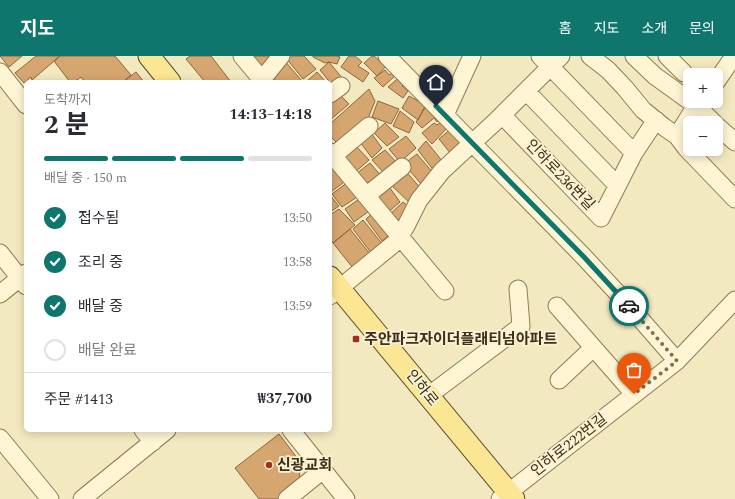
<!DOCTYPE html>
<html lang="ko">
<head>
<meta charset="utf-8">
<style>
  :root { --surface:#fff; --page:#f2f2f3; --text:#2b2b33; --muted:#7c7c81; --line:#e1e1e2; --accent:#0f766e }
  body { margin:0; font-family:Spectral,"Noto Sans KR",serif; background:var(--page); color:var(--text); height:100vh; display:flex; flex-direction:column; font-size:15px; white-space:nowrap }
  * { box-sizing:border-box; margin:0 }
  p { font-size:13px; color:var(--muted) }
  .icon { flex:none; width:22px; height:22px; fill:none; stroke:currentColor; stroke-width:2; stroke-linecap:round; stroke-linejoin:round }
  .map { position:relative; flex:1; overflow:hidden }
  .side { position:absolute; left:24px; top:24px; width:308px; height:352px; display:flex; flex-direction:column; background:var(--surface); border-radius:6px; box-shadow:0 2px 10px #0003 }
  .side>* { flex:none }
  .controls { position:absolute; left:683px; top:12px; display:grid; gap:8px }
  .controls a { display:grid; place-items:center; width:40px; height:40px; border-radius:6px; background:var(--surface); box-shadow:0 2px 10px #0003; font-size:20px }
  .pin { position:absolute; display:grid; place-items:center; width:34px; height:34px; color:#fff; margin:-41px -17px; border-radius:50% 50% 50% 0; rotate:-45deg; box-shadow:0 0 4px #0007 }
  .pin .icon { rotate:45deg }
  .courier { position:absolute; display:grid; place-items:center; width:40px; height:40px; margin:-20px; border:3px solid #0f766e; border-radius:50%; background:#fff; color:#222; box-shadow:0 1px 5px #0007 }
  .head em { font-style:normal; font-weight:700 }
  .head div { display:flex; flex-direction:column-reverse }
  .head { display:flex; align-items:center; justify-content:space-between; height:68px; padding:0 20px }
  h1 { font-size:26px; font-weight:700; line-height:30px }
  .bar { display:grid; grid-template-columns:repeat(4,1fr); gap:6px 4px; align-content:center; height:48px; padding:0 20px }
  .bar i { height:5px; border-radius:3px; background:var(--line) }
  .bar .selected { background:var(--accent) }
  .bar p { grid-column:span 4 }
  .line { display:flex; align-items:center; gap:10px; padding:0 20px; border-top:1px solid var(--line) }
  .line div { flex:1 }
  ol { padding:0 20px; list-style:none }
  li { display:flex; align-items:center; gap:12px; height:44px }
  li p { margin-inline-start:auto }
  li .icon { padding:4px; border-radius:50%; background:var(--accent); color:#fff; stroke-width:4 }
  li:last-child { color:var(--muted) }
  li i { width:22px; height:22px; border:2px solid var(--line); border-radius:50% }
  header { display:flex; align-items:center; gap:24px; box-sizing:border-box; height:56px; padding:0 20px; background:var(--accent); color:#fff }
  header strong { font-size:19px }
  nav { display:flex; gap:22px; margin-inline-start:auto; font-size:14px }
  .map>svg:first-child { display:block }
</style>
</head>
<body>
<header>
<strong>지도</strong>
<nav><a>홈</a><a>지도</a><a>소개</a><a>문의</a></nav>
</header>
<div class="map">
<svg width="735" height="443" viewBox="0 0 735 443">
  <rect width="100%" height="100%" fill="#f3e9c0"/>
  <path fill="#d6a671" stroke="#916538" d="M0 0H22L9 11Z
    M36 0H60L32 24 31 21 24 27 15 17Z
    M60 0H115L131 19 123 26H85L81 21 74 26H70L54 5Z
    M190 0H211L231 26H205L186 3Z
    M248 0H273L260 12Z
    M288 0H304L316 13 303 23 286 2Z
    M313 0H337L340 1 337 8 329 6 325 7 313 1Z
    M349 0H355L362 6 358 10 369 17 363 26 341 11Z
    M372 0H374L380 5 384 3 388 8 377 20 364 7Z
    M284 4 302 25 277 26 270 17Z
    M329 6 343 23 333 30 320 14Z
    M385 14 389 19 396 15 398 17 383 31 374 22Z
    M136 16 144 26H123Z
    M317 16 326 26H306Z
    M402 19 407 26 402 30 408 35 403 42 388 31Z
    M369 33 375 45 367 65 338 88 330 80V68Z
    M337 36 349 48 330 64V41Z
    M409 40 418 45 419 42 427 46 418 64 402 52Z
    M378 45 399 53 391 68 372 61Z
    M428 47 440 62 437 66 434 62 422 72 416 66Z
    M400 55 414 66 409 77 393 70Z
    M443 64 449 70 432 88 422 77 434 67 437 69Z
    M385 67 399 81 387 90 374 77Z
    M452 72 464 86 451 98 439 83Z
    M371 77 382 92 372 102 360 86Z
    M406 80 416 92 400 106 389 93Z
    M426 85 443 106 434 115 418 94Z
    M356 90 369 104 354 117 340 103Z
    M385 94 398 108 386 119 372 104Z
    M417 98 433 117 422 129 404 108Z
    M335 107 348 123 331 136 330 134V111Z
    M370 107 382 121 368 134 356 118Z
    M404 113 422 134 412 149 388 126Z
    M348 126 360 139 342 151 332 138Z
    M387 128 400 146 386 158 372 138Z
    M330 139 339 150 330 156Z
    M362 141 372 153 354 166 345 153Z
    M403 146 409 151 396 171 388 160Z
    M339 153 355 169 333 187 330 182V159Z
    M375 155 393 176 382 185 366 163Z
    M363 164 383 189 372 198 353 173Z
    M350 173 370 198 353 212 333 187Z
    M279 378 301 407 299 424 277 443H259L235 412Z"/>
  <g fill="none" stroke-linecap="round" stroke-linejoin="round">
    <defs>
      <path id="minor" d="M242 0 262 24
        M387 0 584 201 623 243 677 305
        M540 0 634 97
        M590 0 608 14 625 32 643 54 664 71 677 80 686 92 735 143
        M634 0 655 20 698 51 714 67
        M667 0 684 17
        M0 16 26 49
        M260 26 281 0
        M716 26 734 0
        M526 35 617 129
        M330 38 341 30
        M445 59 472 0
        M502 59 601 162 634 97 656 64
        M716 69 735 86
        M677 80 692 56 702 45
        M330 96 445 235
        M333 100 369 70
        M366 140 402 111
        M0 197 26 230
        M0 238 26 217
        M330 240 396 186 406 170 419 144 442 115 496 65 561 0
        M557 250 634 338
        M559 324 593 292
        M428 340 521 270 518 233
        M143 374 153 386
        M291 374 346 443
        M0 382 50 443
        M82 443 167 374
        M287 443 323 414
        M500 443 677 305 735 244"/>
      <path id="major" d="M149 0 170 26
        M330 221 514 443"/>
    </defs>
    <use href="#minor" stroke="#8f7a55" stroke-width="19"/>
    <use href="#major" stroke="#5c472a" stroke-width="23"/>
    <use href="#minor" stroke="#fdf5d4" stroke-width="17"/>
    <use href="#major" stroke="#fbe693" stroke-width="21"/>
  </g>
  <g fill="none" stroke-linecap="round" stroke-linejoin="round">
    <path stroke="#7c7055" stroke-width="4" stroke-dasharray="0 7.2" d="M629 250 677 305 634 338"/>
    <path stroke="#0f766e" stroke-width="5" d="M436 50 584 201 629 250"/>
  </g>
  <g fill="#a52c1e" stroke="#faf2d1" stroke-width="1.5">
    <rect x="352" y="279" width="8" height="8" rx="2"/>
    <circle cx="269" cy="409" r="4"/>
  </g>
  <g text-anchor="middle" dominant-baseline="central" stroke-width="3.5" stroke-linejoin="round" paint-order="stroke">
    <g font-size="15" fill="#3c2f1c" stroke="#faf2d1">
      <text transform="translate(560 119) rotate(46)">인하로236번길</text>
      <text transform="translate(422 332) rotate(51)">인하로</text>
      <text transform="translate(569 389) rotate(-38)">인하로222번길</text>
    </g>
    <g font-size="15" font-weight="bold" fill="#3c2f1c" stroke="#faf2d1" text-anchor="start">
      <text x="364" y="283">주안파크자이더플래티넘아파트</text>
      <text x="277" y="409">신광교회</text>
    </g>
  </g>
</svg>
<div class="controls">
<a>+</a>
<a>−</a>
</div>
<div class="pin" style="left:634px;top:338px;background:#ea580c"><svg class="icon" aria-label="bag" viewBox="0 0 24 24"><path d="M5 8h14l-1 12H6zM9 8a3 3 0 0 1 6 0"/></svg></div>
<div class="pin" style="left:436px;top:50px;background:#1f2937"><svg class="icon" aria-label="home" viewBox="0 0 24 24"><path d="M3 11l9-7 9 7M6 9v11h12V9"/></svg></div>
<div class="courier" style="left:629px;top:250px"><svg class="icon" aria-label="car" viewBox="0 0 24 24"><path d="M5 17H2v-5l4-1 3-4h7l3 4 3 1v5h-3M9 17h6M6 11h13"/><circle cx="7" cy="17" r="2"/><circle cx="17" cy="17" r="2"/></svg></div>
<section class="side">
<div class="head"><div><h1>2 분</h1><p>도착까지</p></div><em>14:13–14:18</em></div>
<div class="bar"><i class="selected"></i><i class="selected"></i><i class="selected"></i><i></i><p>배달 중 · 150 m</p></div>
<ol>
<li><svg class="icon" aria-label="check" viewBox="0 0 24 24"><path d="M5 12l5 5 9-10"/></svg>접수됨<p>13:50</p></li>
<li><svg class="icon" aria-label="check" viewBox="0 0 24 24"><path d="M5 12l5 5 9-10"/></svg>조리 중<p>13:58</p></li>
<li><svg class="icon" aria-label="check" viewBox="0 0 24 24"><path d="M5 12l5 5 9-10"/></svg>배달 중<p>13:59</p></li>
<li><i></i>배달 완료</li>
</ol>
<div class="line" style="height:52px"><div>주문 #1413</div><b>₩37,700</b></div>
</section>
</div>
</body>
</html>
